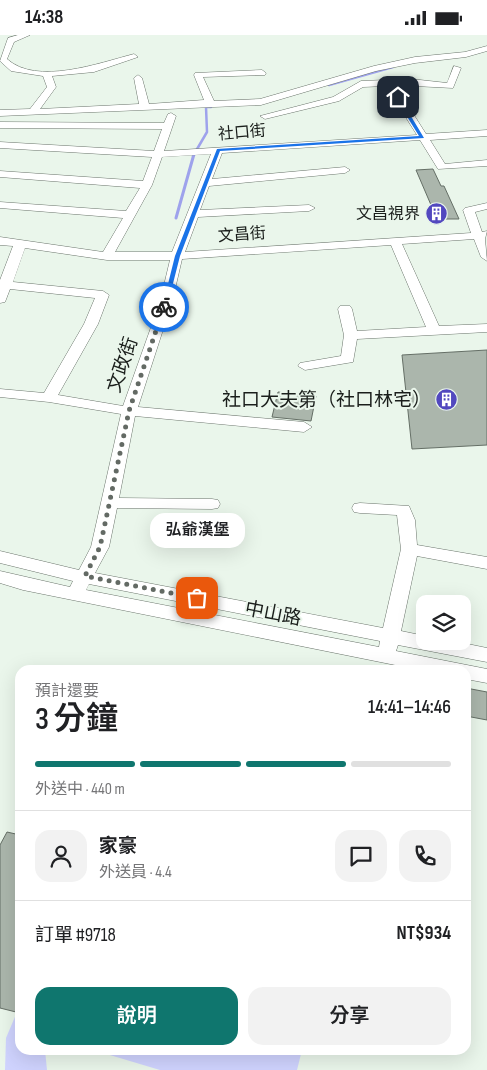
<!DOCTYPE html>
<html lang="zh-TW">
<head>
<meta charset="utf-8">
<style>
  :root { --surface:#fff; --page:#f2f2f2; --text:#202124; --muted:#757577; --line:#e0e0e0; --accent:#0f766e }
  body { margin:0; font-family:"Sofia Sans Condensed","Noto Sans TC",sans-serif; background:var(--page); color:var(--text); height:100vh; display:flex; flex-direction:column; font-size:19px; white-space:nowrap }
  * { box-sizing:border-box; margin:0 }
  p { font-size:16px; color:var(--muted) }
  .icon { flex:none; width:28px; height:28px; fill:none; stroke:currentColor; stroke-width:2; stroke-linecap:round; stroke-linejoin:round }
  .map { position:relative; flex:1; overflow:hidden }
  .details { position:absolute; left:15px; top:630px; width:456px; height:390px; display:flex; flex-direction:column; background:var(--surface); border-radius:15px; box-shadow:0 5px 20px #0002 }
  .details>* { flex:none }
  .fabs { position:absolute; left:416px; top:560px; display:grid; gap:10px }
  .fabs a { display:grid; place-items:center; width:55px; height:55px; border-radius:10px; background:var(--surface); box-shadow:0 5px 20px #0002; font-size:25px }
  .pin { position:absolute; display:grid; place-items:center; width:42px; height:42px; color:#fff; margin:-21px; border-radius:10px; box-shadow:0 2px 8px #0006 }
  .courier { position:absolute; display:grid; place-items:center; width:50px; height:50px; margin:-25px; border:4px solid #1a73e8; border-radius:50%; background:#fff; color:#222; box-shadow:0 1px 6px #0007 }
  .bubble { position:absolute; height:35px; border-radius:15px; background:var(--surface); box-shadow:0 5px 20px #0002; font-size:16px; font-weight:600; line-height:35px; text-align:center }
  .summary em { font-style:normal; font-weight:600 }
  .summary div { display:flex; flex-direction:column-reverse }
  .summary { display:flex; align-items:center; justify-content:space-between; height:85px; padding:0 20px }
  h1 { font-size:32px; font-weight:600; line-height:38px }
  .bar { display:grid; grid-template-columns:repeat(4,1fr); gap:8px 5px; align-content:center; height:60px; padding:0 20px }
  .bar i { height:6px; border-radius:4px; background:var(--line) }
  .bar .active { background:var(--accent) }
  .bar p { grid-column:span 4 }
  .line { display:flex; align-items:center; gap:12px; padding:0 20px; border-top:1px solid var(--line) }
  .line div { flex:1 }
  .round { display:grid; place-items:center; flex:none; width:52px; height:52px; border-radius:15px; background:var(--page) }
  .cta { display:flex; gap:10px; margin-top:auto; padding:10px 20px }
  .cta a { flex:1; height:58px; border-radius:15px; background:var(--accent); color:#fff; font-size:20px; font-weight:600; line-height:58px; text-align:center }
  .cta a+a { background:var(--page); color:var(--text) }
  .status { display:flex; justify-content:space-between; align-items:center; height:35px; padding:0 25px; background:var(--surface); direction:ltr }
  .status svg { height:14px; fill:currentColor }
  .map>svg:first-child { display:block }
</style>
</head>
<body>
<div class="status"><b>14:38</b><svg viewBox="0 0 49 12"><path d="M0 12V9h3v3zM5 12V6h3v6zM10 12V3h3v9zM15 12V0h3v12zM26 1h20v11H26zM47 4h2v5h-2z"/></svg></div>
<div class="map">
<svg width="487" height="1035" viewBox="0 0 487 1035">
  <rect width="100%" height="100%" fill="#eaf6eb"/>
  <path fill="#cfd3fe" d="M20 970V1015H45L47 1035H5L6 1003Z
    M93 1015H302L297 1035H160Z"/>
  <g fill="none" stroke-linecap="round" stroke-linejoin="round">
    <path stroke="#9ea2ec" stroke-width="2.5" d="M329 50 393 32
      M193 121 207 97 206 72H211"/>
    <path stroke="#9ea2ec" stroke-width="3" d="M176 183 194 119"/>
  </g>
  <path fill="#abb6ac" stroke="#656f66" d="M433 134 441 151H444L459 184H437L416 135Z
    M487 315V410L412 414 402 320Z
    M278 357 316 361 311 386 272 382Z
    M466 653 487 657V685L466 681Z
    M7 797 20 800V978L0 973V810Z"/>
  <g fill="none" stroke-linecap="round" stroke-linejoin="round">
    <defs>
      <path id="minor" d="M18 0H30L14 7 7 24C37 51 99 28 134 19L138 22 94 37 52 41 56 52 40 74 139 69 134 43 138 40 142 43 149 69 204 65 194 40 195 38 262 35 266 38 265 40 203 42 214 66 260 64 374 31 415 22 465 17 487 11V16L466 22 415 28 376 36 261 70 0 81V75L30 74 47 52 43 41 11 36 0 26 8 3Z
        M454 31 461 33 453 53 395 50 426 99 487 95V101L430 105 445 129 487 125V131L438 134 420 105 222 118 212 144 345 132 350 135 345 138 209 151 200 175 309 170 315 173 309 176 198 182 185 217 471 198 463 175 465 173 487 168V174L475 177 482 197 487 196 485 204 487 226 481 222 474 204 402 209 439 291 487 289V297L357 304 353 327 305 335 298 331 300 328 341 321 344 300 338 274 340 271H350L352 274 357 296 426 292 391 210 182 224 172 267 138 372 304 387 312 392 304 397 135 381 119 463 212 464 218 465 220 469 218 473 212 474 117 473 109 512 95 538 383 593 401 514 397 480 360 478 354 477 352 473 354 469 360 468 409 471 415 485 417 510 487 522V534L417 521 401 596 425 601V606H453L487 613V627L398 610 396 616 487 634V648L466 644V635H420L23 555 0 548V536L70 552 73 546 0 528V516L79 535 91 512 121 379 49 367 0 362V354L44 358 84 289 95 263 10 254 5 267 0 268V245L13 211 0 210V202L103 217 123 183 0 173V167L126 176 140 153 0 142V136L143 146 152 122 0 113V107L154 116 162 94 0 93V87L164 88 168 79 171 78 176 81 164 116 417 100 386 51 363 52 339 66 265 84 260 81 333 62 361 46 411 44 447 48ZM211 119 172 217H115L152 150 162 122ZM25 213 107 225H170L160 267 123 371 58 360 98 289 109 260 103 256 13 247ZM89 549 380 606 379 612 86 555Z"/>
    </defs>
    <use href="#minor" stroke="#6b756c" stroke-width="1"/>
    <use href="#minor" fill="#fff" fill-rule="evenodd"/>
  </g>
  <path fill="#1a73e8" d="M399 61 424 103 220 116 180 221 167 272 162 273 175 221 217 114 419 101 395 62Z"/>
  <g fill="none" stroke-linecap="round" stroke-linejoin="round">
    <path stroke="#636a64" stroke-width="5" stroke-dasharray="0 9" d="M164 272 129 376 100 512 85 541 197 563"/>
  </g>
  <defs>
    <symbol id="building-disc" viewBox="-11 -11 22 22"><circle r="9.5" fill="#5248bf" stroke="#eaf6eb"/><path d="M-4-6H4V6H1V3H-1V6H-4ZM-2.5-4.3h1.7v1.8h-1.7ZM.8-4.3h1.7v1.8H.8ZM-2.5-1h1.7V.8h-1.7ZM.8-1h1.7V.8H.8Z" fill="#fff"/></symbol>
  </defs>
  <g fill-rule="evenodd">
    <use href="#building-disc" x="424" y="166" width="25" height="25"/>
    <use href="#building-disc" x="434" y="352" width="25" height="25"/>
  </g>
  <g text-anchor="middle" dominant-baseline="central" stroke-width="4" stroke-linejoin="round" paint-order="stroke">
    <g font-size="16" fill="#1a1e1b" stroke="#eaf6eb">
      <text transform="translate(242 98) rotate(-5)">社口街</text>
      <text transform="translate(242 200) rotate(-4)">文昌街</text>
    </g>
    <g font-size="16" fill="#1a1e1b" stroke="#eaf6eb" text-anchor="end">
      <text x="420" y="179">文昌視界</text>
    </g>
    <g font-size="19" fill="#1a1e1b" stroke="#eaf6eb">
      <text transform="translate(123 330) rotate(-71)">文政街</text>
      <text transform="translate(273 579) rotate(11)">中山路</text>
    </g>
    <g font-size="19" fill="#1a1e1b" stroke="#eaf6eb" text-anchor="end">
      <text x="431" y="365">社口大夫第（社口林宅）</text>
    </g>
  </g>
</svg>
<div class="fabs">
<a><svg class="icon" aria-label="layers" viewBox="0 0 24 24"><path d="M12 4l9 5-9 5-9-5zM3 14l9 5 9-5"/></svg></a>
</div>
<div class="pin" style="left:197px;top:563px;background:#ea580c"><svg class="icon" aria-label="bag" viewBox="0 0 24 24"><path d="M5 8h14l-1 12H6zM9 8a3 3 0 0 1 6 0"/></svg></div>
<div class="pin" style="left:398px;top:62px;background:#1f2937"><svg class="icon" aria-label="home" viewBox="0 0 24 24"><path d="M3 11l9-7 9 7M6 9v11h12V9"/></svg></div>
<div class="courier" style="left:164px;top:272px"><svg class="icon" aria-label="bike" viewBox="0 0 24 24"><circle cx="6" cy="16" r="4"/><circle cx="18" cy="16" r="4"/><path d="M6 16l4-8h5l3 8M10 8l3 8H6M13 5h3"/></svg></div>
<div class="bubble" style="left:150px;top:478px;width:95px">弘爺漢堡</div>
<section class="details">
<div class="summary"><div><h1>3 分鐘</h1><p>預計還要</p></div><em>14:41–14:46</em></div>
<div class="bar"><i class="active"></i><i class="active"></i><i class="active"></i><i></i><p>外送中 · 440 m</p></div>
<div class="line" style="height:90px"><a class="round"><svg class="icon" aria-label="person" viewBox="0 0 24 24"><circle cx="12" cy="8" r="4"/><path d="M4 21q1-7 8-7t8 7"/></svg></a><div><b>家豪</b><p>外送員 · 4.4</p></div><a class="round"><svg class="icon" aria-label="chat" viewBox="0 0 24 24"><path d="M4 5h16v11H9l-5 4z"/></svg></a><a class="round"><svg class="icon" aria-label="phone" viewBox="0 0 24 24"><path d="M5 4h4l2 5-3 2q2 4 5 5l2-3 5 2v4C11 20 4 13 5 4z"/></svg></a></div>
<div class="line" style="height:65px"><div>訂單 #9718</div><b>NT$934</b></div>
<div class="cta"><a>說明</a><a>分享</a></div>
</section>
</div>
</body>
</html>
